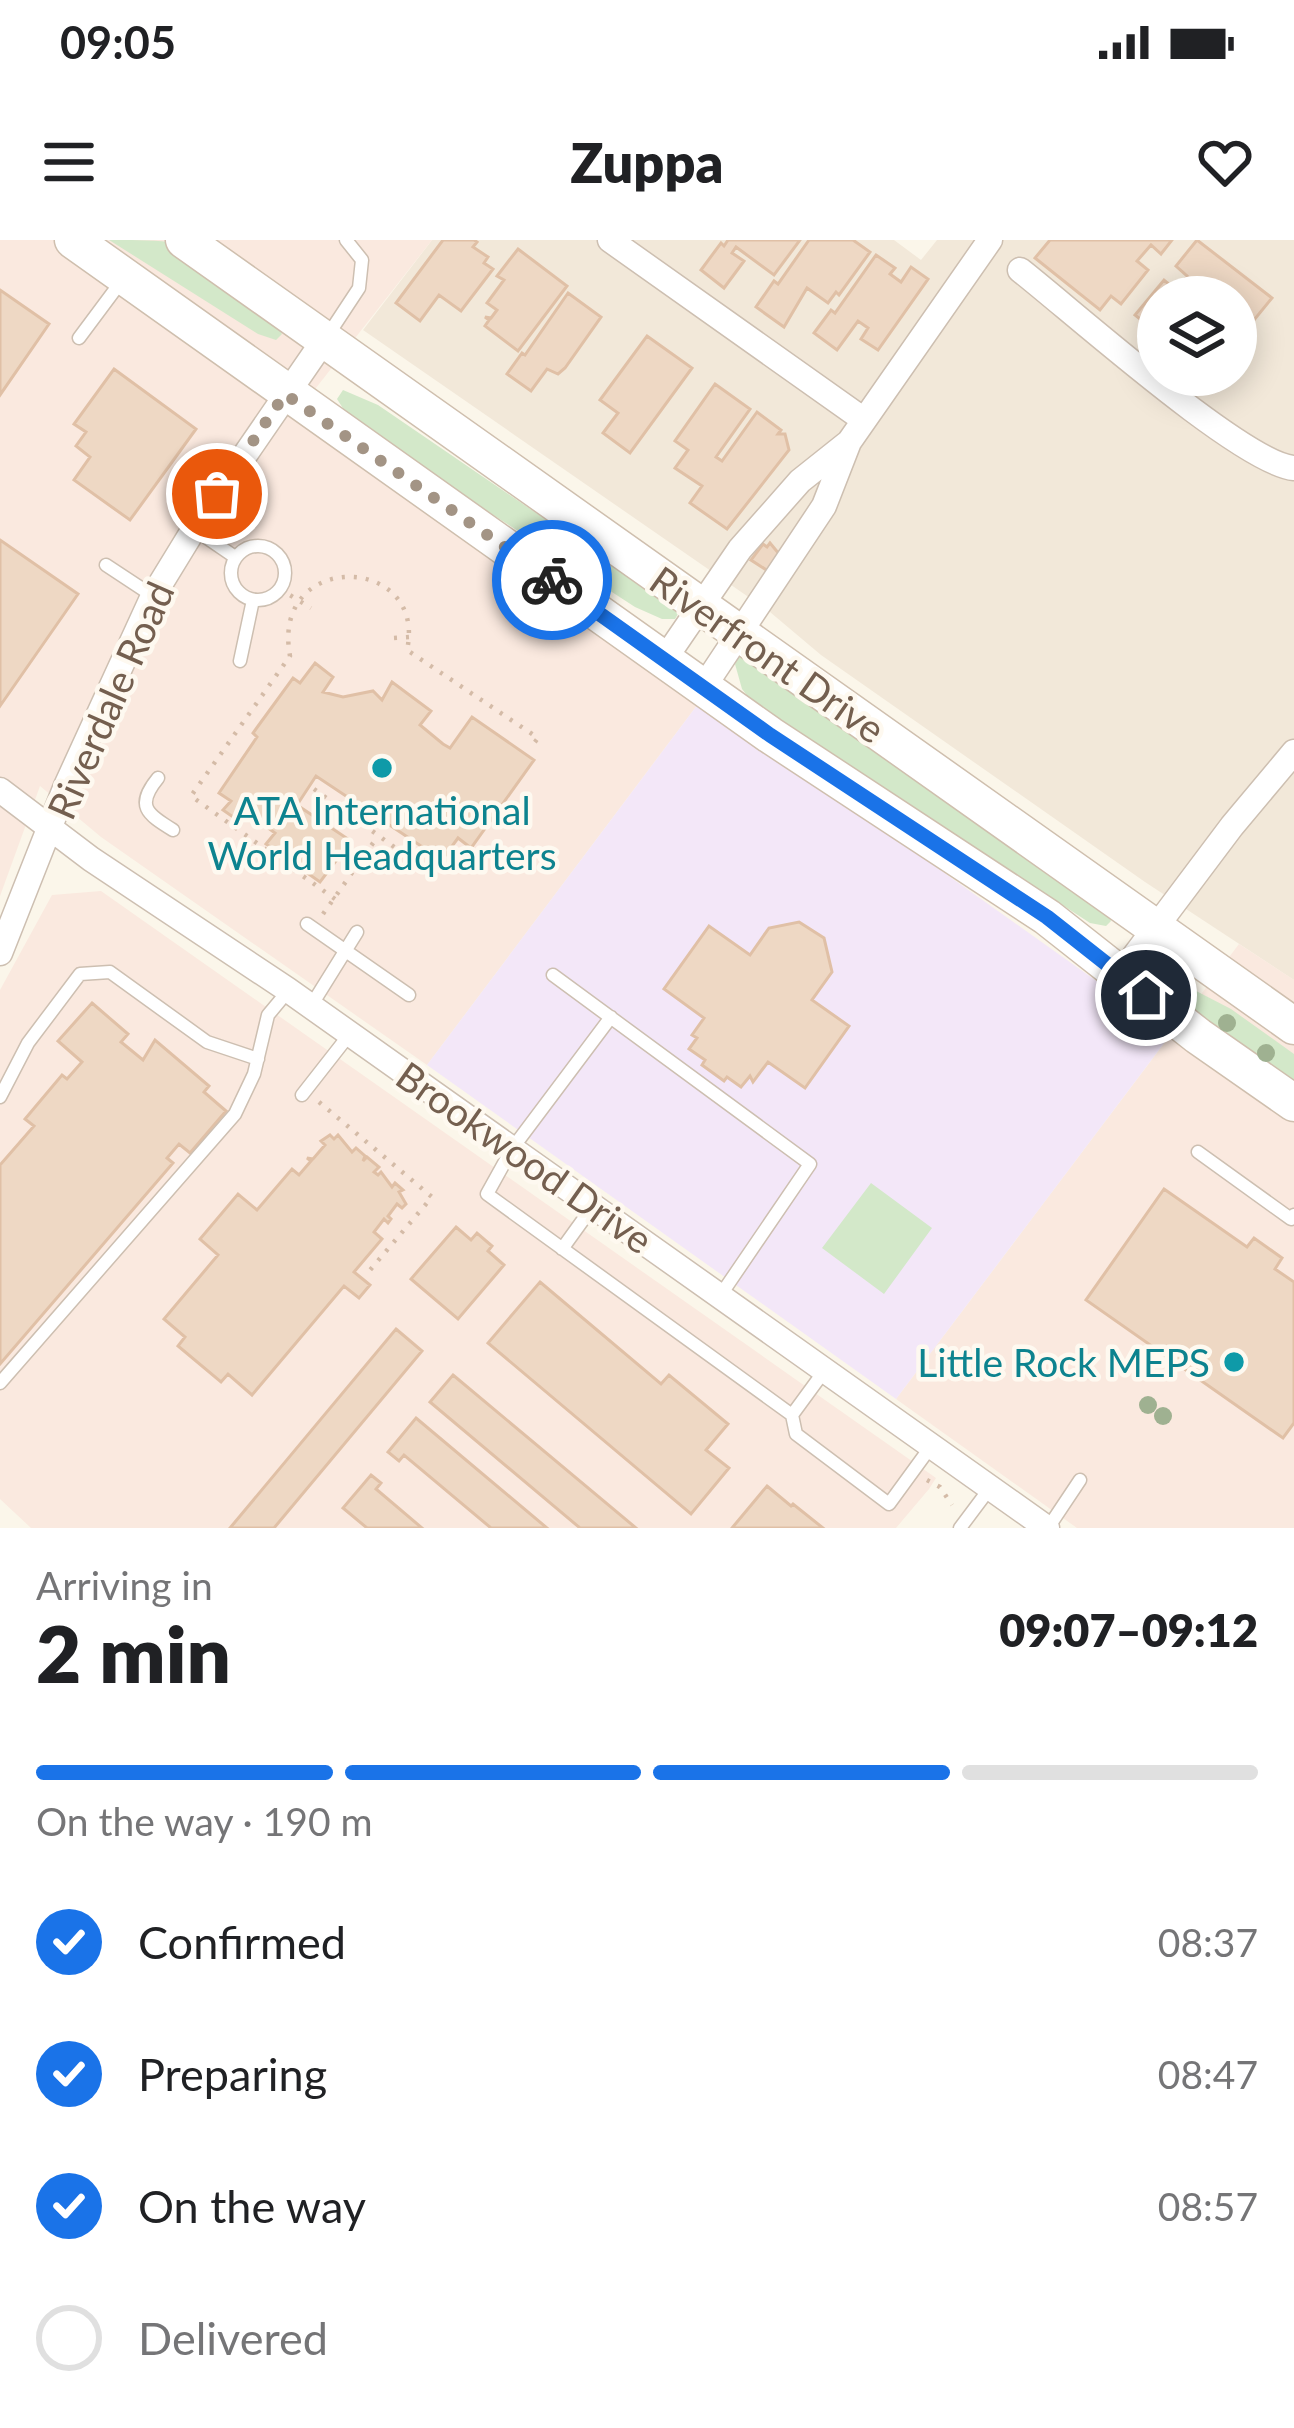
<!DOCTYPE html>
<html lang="en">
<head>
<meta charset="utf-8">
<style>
  :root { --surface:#fff; --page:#f2f2f2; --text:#202124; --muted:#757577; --line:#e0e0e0; --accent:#1a73e8 }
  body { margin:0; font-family:Lato,sans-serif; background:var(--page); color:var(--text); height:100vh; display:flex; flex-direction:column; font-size:45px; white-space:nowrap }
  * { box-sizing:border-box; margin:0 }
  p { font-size:39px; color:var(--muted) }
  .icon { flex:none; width:66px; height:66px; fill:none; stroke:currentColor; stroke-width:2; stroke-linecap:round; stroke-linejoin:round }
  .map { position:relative; height:1288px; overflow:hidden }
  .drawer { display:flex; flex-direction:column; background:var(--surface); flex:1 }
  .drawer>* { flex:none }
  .controls { position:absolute; left:1137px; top:36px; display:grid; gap:24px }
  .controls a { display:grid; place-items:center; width:120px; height:120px; border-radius:50%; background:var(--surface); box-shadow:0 6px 30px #0003; font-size:60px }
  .pin { position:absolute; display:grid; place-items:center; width:102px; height:102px; color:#fff; margin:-51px; border:6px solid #fff; border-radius:50%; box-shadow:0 3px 12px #0007 }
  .courier { position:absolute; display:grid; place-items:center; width:120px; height:120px; margin:-60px; border:9px solid #1a73e8; border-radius:50%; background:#fff; color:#222; box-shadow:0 3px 15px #0007 }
  .head em { font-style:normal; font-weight:800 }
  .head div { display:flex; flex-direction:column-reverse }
  .head { display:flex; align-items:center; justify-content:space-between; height:204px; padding:0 36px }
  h1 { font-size:78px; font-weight:800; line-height:90px }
  .bar { display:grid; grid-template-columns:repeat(4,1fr); gap:18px 12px; align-content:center; height:144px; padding:0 36px }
  .bar i { height:15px; border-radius:9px; background:var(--line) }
  .bar .on { background:var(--accent) }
  .bar p { grid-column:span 4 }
  ol { padding:0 36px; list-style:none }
  li { display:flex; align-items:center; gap:36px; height:132px }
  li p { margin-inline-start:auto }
  li .icon { padding:12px; border-radius:50%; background:var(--accent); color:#fff; stroke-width:4 }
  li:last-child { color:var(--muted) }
  li i { width:66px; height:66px; border:6px solid var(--line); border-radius:50% }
  .status { display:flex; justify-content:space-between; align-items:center; height:84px; padding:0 60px; background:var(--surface); direction:ltr }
  .status svg { height:33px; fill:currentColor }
  header { display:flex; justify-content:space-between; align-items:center; height:156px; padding:0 36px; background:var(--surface); font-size:54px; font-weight:800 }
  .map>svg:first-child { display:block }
</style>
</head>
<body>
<div class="status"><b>09:05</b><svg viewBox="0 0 49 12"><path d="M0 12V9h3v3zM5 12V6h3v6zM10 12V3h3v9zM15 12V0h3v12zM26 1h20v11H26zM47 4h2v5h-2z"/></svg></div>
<header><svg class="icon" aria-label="menu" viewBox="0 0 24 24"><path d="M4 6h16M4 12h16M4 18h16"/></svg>Zuppa<svg class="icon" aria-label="heart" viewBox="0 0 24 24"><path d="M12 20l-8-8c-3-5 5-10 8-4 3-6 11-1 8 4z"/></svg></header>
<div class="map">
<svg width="1294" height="1288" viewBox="0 0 1294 1288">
  <rect width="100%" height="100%" fill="#fbf6ea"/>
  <path fill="#f2e8d9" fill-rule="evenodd" d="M432 0H894L921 20 937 0H1294V740L1145 642 821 415 770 372 363 90ZM1158 57H1236V135H1158Z"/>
  <path fill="#fae9df" d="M0 0H432L294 176 701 460 427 825 101 597 40 546 0 656Z
    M101 651 936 1238 929 1249 896 1288H31L0 1259V750L52 655Z
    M1239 704 1294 740V1288H1077L896 1159Z"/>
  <path fill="#f3e7f8" d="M701 460 1171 794 896 1159 427 825Z"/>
  <path fill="#d3e8c9" d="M109 0C126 0 153 0 168 2 191 11 272 73 282 94L276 100 258 94Z
    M343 150 378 165 580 303 667 355 678 374 675 379H662L635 367 404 217 346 173 337 159Z
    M740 415 1105 668 1111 681 1106 686 1090 683 753 463 742 449 735 424Z
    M1173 739 1231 769 1294 814V846L1174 756 1169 744Z
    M871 943 932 988 884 1054 822 1008Z"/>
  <path fill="#eed8c4" stroke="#e0c0a6" stroke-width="3" d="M443 0H474L477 2 473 7 488 17 484 23 493 29 461 71 439 55 420 81 396 63Z
    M728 0H800L774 35 736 7 732 13 744 21 724 48 701 30 721 3 724 6Z
    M809 0H853L870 12 839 55 836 52 828 63 807 48 784 87 756 67 774 41 778 44Z
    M1050 0H1172L1161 14 1151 5 1137 21 1148 30 1121 64 1111 56 1100 70 1035 18Z
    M1197 0 1272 58 1250 85 1238 75 1236 78V57H1158V114L1139 99 1149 86 1135 75 1164 40 1176 50 1187 36 1176 26Z
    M518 9 567 46 518 111 485 86 489 80 485 77 491 78 497 70 487 63 504 40 497 36Z
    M876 15 895 28 890 34 901 42 911 27 928 39 878 110 861 99 868 88 858 81 837 110 814 93 831 70 835 73Z
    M0 50 49 84 0 155Z
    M568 53 601 77 565 128 558 134 547 129 531 151 507 134 522 113 525 115Z
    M647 96 692 128 630 213 603 193 618 173 600 160Z
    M114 129 196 189 130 280 74 240 90 217 76 206 86 192 74 184Z
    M715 144 750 169 716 217 722 221 757 172 781 190 778 194H785L789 210 727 289 690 263 702 246 675 228 688 210 675 201Z
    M0 300 78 354 0 466Z
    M770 303 780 315 768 331 751 320 763 304 767 307Z
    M315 423 333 437 323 452 343 457 373 451 382 460 392 442 431 471 420 485 443 504 450 508 472 477 534 520 471 608 458 598 442 620 316 536 297 565 351 601 320 642 266 604 275 593 240 567 233 577 223 570 231 561 219 553 257 497 253 493 293 438 300 443Z
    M799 682 824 698 832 732 812 760 849 786 805 848 768 822 753 842 750 836 741 847 727 837 724 841 702 825 705 820 689 809 697 798 692 795 704 778 664 749 709 686 750 715 769 688Z
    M92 763 128 794 121 802 143 820 155 800 209 846 204 852 226 871 190 913 179 904 167 918 173 923 0 1124V925L34 886 25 879 62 835 67 839 82 822 58 801Z
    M330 895 334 899 338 895 352 912 356 908 365 916 363 921 367 917 379 927 374 932 378 935 381 932 392 947 395 943 403 950 399 952 406 964 402 968 397 964 388 976 391 979 388 983 384 979 374 992 382 999 354 1032 370 1045 359 1058 344 1046 252 1155 228 1134 221 1142 178 1106 185 1097 164 1079 218 1015 200 999 238 954 257 970 292 929 299 935 311 921 307 918 313 919 325 905 321 901Z
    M1164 949 1247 1007 1254 998 1282 1018 1275 1029 1294 1042V1183L1283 1198 1086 1060Z
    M456 987 471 1000 477 993 492 1006 488 1011 504 1025 458 1079 411 1039Z
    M540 1042 661 1144 669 1135 728 1184 706 1210 729 1228 691 1274 488 1103Z
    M396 1089 422 1111 274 1288H230Z
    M453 1135 636 1288H580L430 1162Z
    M416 1178 547 1288H491L404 1215 399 1221 388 1212Z
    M371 1235 381 1243 376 1249 422 1288H367L343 1268Z
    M767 1246 791 1266 793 1264 823 1288H732Z"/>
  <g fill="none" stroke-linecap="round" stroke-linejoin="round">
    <defs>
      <path id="lane" d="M328 95 359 48 362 20 346 0
        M79 98 123 39
        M194 289 235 317
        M231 333a27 27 0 1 1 54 0a27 27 0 1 1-54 0Z
        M106 325 153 356
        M240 421 253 360
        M158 538C135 566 147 574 173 590
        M307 684 409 755
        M553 735 810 924 720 1056
        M311 766 357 692
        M611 777 512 909 487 954 792 1175 825 1130
        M302 855 349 795
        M0 857 28 803 80 734 110 732 207 802 258 819
        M1198 912 1291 979 1294 975
        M562 1009 593 966
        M0 1143 235 874 254 834 268 775 288 751
        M792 1175 796 1194 889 1264 932 1205
        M960 1288 990 1248
        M1048 1288 1080 1240"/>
      <path id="street" d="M610 0 864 180
        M1020 30C1070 69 1243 224 1294 228
        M664 420 740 309 800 241 849 202 990 0
        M703 448 824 266 849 202
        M0 550 91 619 288 750 1047 1288
        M0 713 66 546 153 356 194 289 324 100
        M1120 735 1232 586 1294 512"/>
      <path id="secondary" d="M73 0 770 495 1047 677 1198 796 1294 863
        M184 0 1294 786"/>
    </defs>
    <use href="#lane" stroke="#cdbfb1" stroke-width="15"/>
    <use href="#street" stroke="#cdbfb1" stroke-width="27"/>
    <use href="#secondary" stroke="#cfbfae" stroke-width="39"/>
    <path stroke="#d4bba7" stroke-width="4.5" stroke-dasharray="3 9" stroke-linecap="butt" d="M280 349 311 368
      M394 398 410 397
      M314 549 397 609
      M335 659 191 556 290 416C270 309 428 314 407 410L538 498 531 507
      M323 674 378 596
      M319 862 432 957 365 1036
      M927 1240 940 1247 952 1265"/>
    <use href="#lane" stroke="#fff" stroke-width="12"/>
    <use href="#street" stroke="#fff" stroke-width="24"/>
    <use href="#secondary" stroke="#fff" stroke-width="36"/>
  </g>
  <g fill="#9fb191">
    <circle cx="1227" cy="783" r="9"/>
    <circle cx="1266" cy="813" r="9"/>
    <circle cx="1148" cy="1165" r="9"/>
    <circle cx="1163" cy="1176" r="9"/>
  </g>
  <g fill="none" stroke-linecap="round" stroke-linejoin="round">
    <path stroke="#a39485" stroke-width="12" stroke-dasharray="0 21.6" d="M217 254 285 154 552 340"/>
    <path stroke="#1a73e8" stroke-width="15" d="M552 340 770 495 1047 677 1146 755"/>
  </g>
  <g fill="#0f9aa8" stroke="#fef9f0" stroke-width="4.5">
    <circle cx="382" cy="528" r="12"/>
    <circle cx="1234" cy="1122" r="12"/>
  </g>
  <g text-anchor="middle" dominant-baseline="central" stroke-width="9" stroke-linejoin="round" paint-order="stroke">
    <g font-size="39" fill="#745f4f" stroke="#fef9f0">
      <text transform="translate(768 414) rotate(35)">Riverfront Drive</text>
      <text transform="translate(110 460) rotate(-66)">Riverdale Road</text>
      <text transform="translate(525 917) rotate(35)">Brookwood Drive</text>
    </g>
    <g font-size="39" fill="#0d838f" stroke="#fef9f0">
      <text x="382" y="570">ATA International<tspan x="382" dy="45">World Headquarters</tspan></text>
      <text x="1210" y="1122" text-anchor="end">Little Rock MEPS</text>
    </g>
  </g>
</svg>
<div class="controls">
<a><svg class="icon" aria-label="layers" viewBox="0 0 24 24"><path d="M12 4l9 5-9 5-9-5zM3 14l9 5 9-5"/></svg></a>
</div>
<div class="pin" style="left:217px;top:254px;background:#ea580c"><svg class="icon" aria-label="bag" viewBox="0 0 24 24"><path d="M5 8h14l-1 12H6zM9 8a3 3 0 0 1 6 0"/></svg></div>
<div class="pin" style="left:1146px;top:755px;background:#1f2937"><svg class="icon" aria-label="home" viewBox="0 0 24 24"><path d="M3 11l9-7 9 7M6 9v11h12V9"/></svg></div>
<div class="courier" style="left:552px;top:340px"><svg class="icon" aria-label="bike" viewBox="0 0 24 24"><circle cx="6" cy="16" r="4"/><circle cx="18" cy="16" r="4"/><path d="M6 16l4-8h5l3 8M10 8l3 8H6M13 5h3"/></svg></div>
</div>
<section class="drawer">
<div class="head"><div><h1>2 min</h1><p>Arriving in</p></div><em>09:07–09:12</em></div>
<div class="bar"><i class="on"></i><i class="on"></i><i class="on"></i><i></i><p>On the way · 190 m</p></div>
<ol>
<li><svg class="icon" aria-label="check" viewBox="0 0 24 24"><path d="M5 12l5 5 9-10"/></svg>Confirmed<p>08:37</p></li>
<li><svg class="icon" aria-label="check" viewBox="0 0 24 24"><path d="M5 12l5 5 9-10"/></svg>Preparing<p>08:47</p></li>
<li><svg class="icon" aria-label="check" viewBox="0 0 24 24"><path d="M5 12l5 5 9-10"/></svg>On the way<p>08:57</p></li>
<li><i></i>Delivered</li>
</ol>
</section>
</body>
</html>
